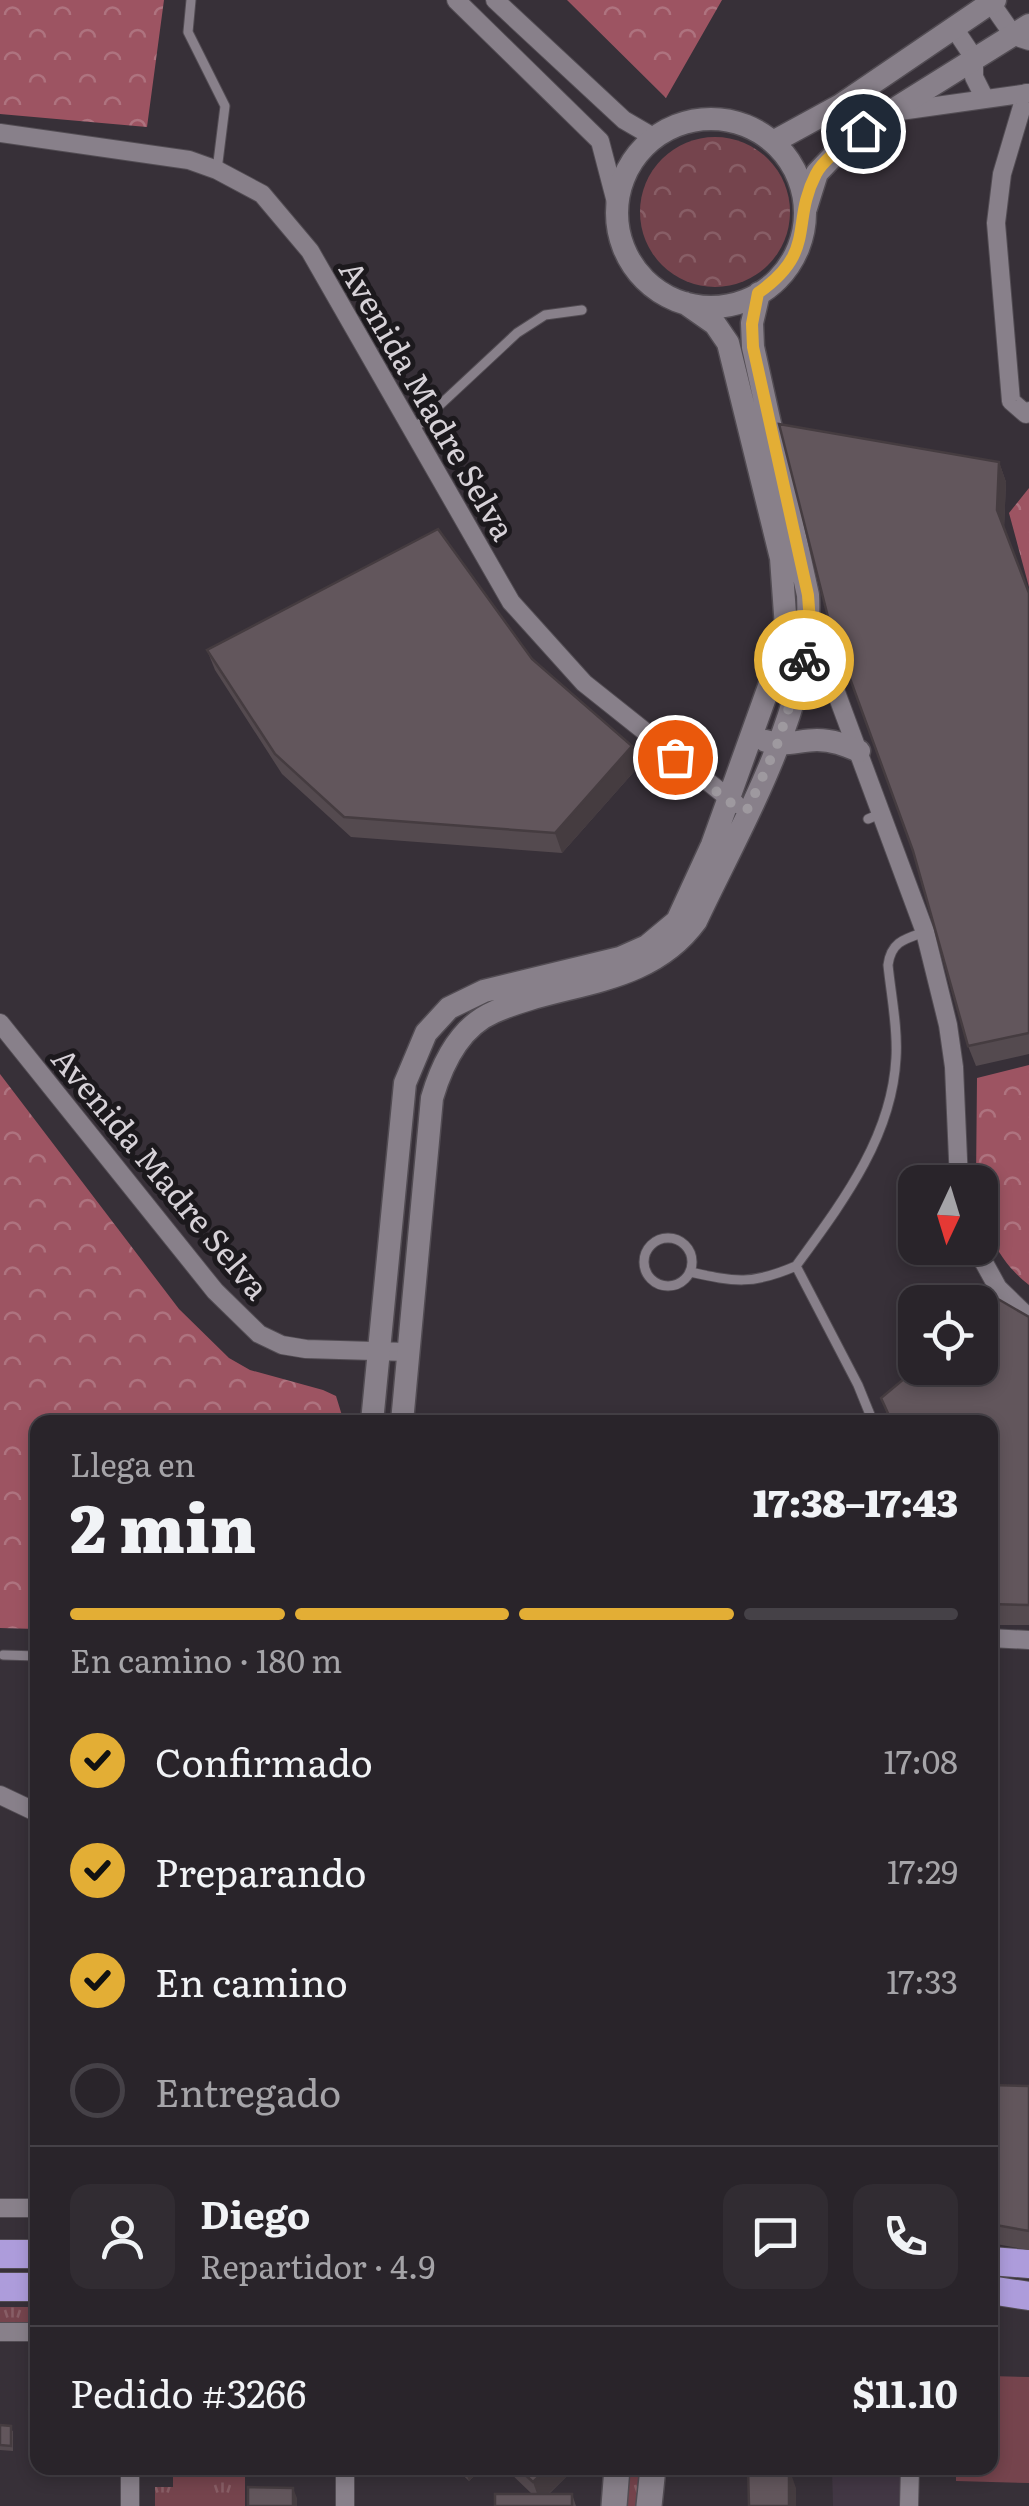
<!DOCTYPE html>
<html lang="es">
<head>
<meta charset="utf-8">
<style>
  :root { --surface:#29242a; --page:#312c32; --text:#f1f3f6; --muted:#a5a4a8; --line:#454147; --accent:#e3ae35 }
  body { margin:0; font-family:Literata,serif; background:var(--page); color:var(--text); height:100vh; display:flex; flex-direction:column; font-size:38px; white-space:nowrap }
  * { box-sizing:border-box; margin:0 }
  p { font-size:32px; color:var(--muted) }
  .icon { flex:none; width:55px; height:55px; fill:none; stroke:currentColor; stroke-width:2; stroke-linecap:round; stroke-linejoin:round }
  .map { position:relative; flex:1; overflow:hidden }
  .details { position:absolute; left:30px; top:1415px; width:968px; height:1060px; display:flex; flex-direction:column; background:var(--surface); border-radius:20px; box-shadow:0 5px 15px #0003,0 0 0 2px var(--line) }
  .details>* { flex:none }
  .needle { width:65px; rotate:184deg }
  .buttons { position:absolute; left:898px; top:1165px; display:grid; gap:20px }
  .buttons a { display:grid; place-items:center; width:100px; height:100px; border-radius:20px; background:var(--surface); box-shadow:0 5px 15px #0003,0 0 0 2px var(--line); font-size:50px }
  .pin { position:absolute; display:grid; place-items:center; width:85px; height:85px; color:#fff; margin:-42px; border:5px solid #fff; border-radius:50%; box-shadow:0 2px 10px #0007 }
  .courier { position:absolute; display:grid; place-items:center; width:100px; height:100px; margin:-50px; border:8px solid #e3ae35; border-radius:50%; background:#fff; color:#222; box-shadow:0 2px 12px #0007 }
  .summary em { font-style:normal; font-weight:800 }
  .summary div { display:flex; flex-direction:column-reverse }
  .summary { display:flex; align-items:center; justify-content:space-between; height:170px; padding:0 40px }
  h1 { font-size:65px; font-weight:800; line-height:75px }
  .bar { display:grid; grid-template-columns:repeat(4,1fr); gap:15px 10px; align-content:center; height:120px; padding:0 40px }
  .bar i { height:12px; border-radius:8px; background:var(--line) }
  .bar .current { background:var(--accent) }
  .bar p { grid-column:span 4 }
  .line { display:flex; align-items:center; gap:25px; padding:0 40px; border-top:2px solid var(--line) }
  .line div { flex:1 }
  .round { display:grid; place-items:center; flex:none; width:105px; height:105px; border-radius:20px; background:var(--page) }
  ol { padding:0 40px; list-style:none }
  li { display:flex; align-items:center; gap:30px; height:110px }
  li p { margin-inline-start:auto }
  li .icon { padding:10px; border-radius:50%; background:var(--accent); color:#111; stroke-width:4 }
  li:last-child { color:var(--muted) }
  li i { width:55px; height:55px; border:5px solid var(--line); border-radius:50% }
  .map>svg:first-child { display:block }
</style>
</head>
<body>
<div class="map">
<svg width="1029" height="2506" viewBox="0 0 1029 2506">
  <defs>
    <pattern id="grass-tufts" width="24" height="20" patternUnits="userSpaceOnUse" patternTransform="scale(2.5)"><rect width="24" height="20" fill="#75444d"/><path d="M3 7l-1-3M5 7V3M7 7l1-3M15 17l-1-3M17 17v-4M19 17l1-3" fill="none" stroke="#885e66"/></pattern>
    <pattern id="forest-crowns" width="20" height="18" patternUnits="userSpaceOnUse" patternTransform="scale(2.5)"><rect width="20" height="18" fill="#9d5462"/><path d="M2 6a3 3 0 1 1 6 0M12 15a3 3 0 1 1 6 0" fill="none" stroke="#ae737f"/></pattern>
    <pattern id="park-crowns" width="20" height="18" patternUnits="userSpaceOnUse" patternTransform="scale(2.5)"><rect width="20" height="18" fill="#75444d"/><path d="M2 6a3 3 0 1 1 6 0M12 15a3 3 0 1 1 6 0" fill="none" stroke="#885e66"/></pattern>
  </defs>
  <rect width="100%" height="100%" fill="#373038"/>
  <path fill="#423744" d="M832 2468H903L904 2506H833Z"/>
  <path fill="url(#grass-tufts)" d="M0 2307H37V2327H0Z
    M173 2468H245V2506H155V2487H173Z
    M628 2468H647L642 2506H625Z"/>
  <path fill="url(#forest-crowns)" d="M0 0H164L147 127 0 114Z
    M567 0H722L666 98Z
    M1029 488V587L1009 513Z
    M1029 1065V1285C997 1260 980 1224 980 1182H976L977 1078Z
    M0 1074 179 1309 229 1358 250 1370 323 1390 336 1396 344 1422H38L37 1629 0 1628Z"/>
  <path fill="url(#park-crowns)" d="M640 212a75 75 0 1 1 150 0a75 75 0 1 1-150 0Z"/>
  <path fill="#75444d" d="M990 2376 1029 2377V2483L956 2481V2468H990Z"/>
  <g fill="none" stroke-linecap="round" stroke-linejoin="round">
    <defs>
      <path id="service" d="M191 0 188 32 225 106 217 170
        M413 430 517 333 545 315 582 310
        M868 819 882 813
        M644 1262a24 24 0 1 1 48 0a24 24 0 1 1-48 0Z
        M690 1272C736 1282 752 1285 796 1266
        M873 1422 858 1385 796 1266C841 1204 892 1138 896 1058 898 1028 891 995 888 965 891 942 904 939 925 932
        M3 1655 38 1656"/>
      <path id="minor" d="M456 0 600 141 617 206
        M495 0 624 120 655 138
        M991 3 1014 36 1029 41
        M954 28 974 58V77L985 99
        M1026 93 1002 174 996 223 1011 401 1026 414 1029 411
        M893 112 1029 93
        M0 133 189 160 217 170 262 194 310 251 511 602 584 683 736 804
        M810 622 925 932 948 1025 954 1067 959 1182
        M0 1023 215 1291 259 1334 282 1345 306 1349 407 1352
        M976 1248 998 1288 1029 1318
        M990 1638 1029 1640
        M0 1795 38 1813
        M0 2208H38
        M0 2332H38
        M345 2468V2506
        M130 2506V2468
        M909 2506 910 2468"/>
      <path id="tertiary" d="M617 213a94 94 0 1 1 188 0a94 94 0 1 1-188 0Z
        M773 142 839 106 995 0
        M806 208 817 173 839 150 888 113 1029 25
        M766 741C783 747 799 740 817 740 833 740 845 745 859 751
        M372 1422 405 1083 426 1033 449 1008 484 991 620 958 647 946 677 921 712 845 781 653 786 628 781 558 728 343 715 324 685 303
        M402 1422 432 1098C442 1064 459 1027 494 1012 563 981 647 988 696 921 741 825 814 704 808 595L753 347 752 323 759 293"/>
      <path id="secondary" d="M614 2506 617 2468
        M649 2506 653 2468"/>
      <path id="trunk" d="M0 2254H38
        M990 2261 1029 2264
        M0 2287H38
        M990 2290 1029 2296"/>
    </defs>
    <use href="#service" stroke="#524c53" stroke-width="11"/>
    <use href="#minor" stroke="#524c53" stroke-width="20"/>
    <use href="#tertiary" stroke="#524c53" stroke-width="25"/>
    <use href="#secondary" stroke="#524c53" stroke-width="28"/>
    <use href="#trunk" stroke="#524c53" stroke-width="30"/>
    <use href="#service" stroke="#88808a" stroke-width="9"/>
    <use href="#minor" stroke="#88808a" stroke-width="18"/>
    <use href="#tertiary" stroke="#88808a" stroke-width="22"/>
    <use href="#secondary" stroke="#88808a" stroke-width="25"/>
    <use href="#trunk" stroke="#ad9cdb" stroke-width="28"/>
  </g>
  <path fill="#544a4f" d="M999 462 1006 482 1004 529 1029 593V1054L976 1066 968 1046 914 852Z
    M207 650 532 659 639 766 562 853 351 837 282 774 215 670Z
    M1029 1317V1625H990V1422H890L881 1398Z
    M991 2085 1029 2086V2250L996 2244 990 2228Z
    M38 2360V2424H35L29 2409Z
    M0 2425 13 2431V2451L0 2450Z
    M455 2468H483L469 2481Z
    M505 2468H575L549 2494H572L576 2506H495L532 2494Z"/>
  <path fill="#453c40" d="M999 462 1006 482 1004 530 997 510Z
    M632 746 639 766 562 853 555 833Z
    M464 2468H483L469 2481Z
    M548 2468H575L540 2502 533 2482Z
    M789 2468 796 2488V2506H789Z
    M293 2488 297 2498V2506H293Z"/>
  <path fill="#62565c" stroke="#453c40" stroke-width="2.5" d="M779 424 999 462 997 510 1029 593V1033L968 1046 913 851 829 621Z
    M438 529 532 659 632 746 555 833 344 817 275 754 207 650Z
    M998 1299 1029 1317V1605L990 1604V1422H892L881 1398 917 1368H980V1314Z
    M991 2085 1029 2086V2231L990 2224Z
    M31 2360H38V2409H29Z
    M0 2425 11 2426V2446L0 2445Z
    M518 2468H548L533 2482Z
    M748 2468H789V2506H749Z
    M248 2487 293 2488V2506H248Z
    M495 2494H572V2506H495Z"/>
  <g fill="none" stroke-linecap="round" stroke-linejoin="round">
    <path stroke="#9e999f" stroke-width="10" stroke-dasharray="0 18" d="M675 757 729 802 748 809 777 745 804 660"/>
    <path stroke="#e3ae35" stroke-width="12" d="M804 660 810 622 808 595 753 347 752 324 758 293C818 251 790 224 816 174 825 157 848 143 863 131"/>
  </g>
  <g text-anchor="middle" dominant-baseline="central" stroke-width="10" stroke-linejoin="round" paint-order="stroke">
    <g font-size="32" fill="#d6d1d7" stroke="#1c191d">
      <text transform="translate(429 399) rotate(60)">Avenida Madre Selva</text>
      <text transform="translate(162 1172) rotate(50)">Avenida Madre Selva</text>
    </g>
  </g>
</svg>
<div class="buttons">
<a><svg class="needle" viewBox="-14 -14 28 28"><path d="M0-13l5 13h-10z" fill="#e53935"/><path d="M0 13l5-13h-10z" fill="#a5a4a8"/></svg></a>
<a><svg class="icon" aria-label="locate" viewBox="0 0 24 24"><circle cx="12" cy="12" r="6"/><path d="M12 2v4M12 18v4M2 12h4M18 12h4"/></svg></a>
</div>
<div class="pin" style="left:675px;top:757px;background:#ea580c"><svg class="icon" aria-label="bag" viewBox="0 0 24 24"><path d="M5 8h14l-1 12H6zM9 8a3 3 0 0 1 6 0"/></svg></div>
<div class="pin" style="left:863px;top:131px;background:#1f2937"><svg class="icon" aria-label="home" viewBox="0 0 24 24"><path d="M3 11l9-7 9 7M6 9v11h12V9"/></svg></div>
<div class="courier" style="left:804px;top:660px"><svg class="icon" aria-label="bike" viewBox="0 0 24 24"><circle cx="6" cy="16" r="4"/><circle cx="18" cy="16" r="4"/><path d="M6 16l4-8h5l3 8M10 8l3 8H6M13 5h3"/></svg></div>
<section class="details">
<div class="summary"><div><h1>2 min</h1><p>Llega en</p></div><em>17:38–17:43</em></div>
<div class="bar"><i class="current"></i><i class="current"></i><i class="current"></i><i></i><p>En camino · 180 m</p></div>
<ol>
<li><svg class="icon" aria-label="check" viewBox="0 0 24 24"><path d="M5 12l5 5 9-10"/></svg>Confirmado<p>17:08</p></li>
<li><svg class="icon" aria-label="check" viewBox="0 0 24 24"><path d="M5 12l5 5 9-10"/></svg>Preparando<p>17:29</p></li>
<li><svg class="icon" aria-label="check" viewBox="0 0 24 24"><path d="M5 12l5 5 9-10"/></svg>En camino<p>17:33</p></li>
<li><i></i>Entregado</li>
</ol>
<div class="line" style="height:180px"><a class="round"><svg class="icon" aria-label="person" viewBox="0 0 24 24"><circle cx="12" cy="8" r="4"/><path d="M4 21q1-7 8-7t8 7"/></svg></a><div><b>Diego</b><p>Repartidor · 4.9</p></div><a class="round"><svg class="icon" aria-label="chat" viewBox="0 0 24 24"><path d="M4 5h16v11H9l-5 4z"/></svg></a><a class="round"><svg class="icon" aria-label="phone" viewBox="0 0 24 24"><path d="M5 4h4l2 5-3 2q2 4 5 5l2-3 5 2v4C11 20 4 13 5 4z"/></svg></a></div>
<div class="line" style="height:130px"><div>Pedido #3266</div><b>$11.10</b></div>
</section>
</div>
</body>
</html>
